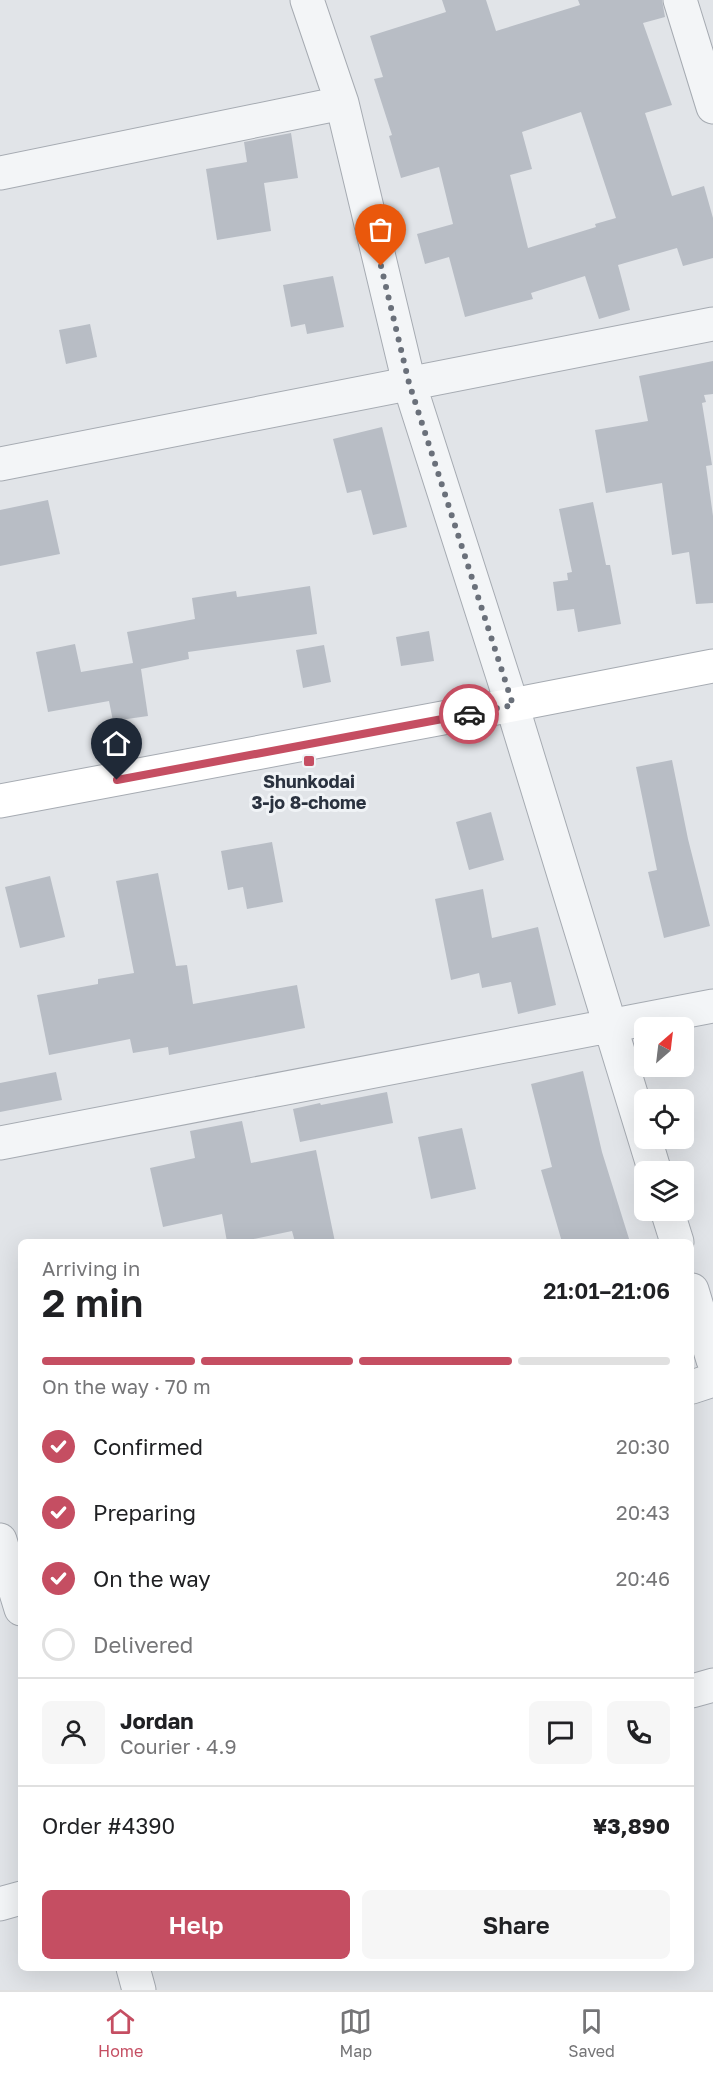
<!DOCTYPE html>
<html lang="en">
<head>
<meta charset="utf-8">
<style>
  :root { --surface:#fff; --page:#f6f6f6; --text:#202124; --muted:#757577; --line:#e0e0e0; --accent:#c54e62 }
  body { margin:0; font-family:"Golos Text",sans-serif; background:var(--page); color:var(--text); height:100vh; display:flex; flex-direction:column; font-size:22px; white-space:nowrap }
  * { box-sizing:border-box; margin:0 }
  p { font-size:20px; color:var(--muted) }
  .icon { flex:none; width:33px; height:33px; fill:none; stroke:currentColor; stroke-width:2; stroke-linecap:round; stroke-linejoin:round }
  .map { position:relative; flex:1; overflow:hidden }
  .sheet { position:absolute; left:18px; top:1239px; width:676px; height:732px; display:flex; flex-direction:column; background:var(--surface); border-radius:9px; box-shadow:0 6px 24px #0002 }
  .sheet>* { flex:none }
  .needle { width:39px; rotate:28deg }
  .tools { position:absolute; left:634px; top:1017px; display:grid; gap:12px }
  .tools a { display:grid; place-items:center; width:60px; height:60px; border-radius:9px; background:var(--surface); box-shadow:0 6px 24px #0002; font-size:30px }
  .pin { position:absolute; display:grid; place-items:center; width:51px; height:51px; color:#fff; margin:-62px -26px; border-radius:50% 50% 50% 0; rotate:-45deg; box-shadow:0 0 6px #0007 }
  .pin .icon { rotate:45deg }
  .courier { position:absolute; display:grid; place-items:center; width:60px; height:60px; margin:-30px; border:4px solid #c54e62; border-radius:50%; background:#fff; color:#222; box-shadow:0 2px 8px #0007 }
  .summary em { font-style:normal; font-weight:600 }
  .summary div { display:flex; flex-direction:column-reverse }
  .summary { display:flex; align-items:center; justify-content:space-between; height:102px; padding:0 24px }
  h1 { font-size:39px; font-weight:600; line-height:45px }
  .bar { display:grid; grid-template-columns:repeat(4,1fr); gap:9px 6px; align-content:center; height:72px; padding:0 24px }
  .bar i { height:8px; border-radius:4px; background:var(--line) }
  .bar .current { background:var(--accent) }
  .bar p { grid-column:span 4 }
  .line { display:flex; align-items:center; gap:15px; padding:0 24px; border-top:2px solid var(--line) }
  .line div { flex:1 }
  .round { display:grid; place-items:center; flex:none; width:63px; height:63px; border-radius:9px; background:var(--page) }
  ol { padding:0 24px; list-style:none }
  li { display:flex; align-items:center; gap:18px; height:66px }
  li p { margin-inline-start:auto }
  li .icon { padding:6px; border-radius:50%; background:var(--accent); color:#fff; stroke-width:4 }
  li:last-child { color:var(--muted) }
  li i { width:33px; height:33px; border:3px solid var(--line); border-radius:50% }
  .cta { display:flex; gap:12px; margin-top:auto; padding:12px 24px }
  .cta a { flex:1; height:69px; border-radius:9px; background:var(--accent); color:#fff; font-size:24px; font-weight:600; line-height:69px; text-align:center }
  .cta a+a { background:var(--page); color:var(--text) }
  .tabs { display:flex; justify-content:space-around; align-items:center; height:84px; border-top:2px solid var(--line); background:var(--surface); font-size:16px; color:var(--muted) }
  .tabs a { display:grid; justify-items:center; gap:3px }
  .tabs .current { color:var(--accent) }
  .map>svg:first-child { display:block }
</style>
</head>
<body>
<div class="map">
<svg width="713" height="1990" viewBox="0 0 713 1990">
  <rect width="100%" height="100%" fill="#e1e4e8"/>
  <path fill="#b8bdc5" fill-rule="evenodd" d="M442 0H486L496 31 580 5 578 0H662L665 17 643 23 672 105 645 113 672 196 704 186 713 218V258L683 266 677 248 618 265 630 310 599 319 585 276 531 293 533 299 465 317 449 257 425 264 417 234 453 224 439 167 401 178 389 136 392 135 374 79 383 77 370 36 446 12ZM581 112 616 218 595 224 596 227 528 248 510 175 532 169 522 132Z
    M291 133 298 178 264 183 271 231 217 240 206 169 247 162 244 142Z
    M333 276 344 327 307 334 305 324 291 327 283 285Z
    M90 324 97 357 66 364 59 330Z
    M713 361V394L704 395 706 402 702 403 712 465 706 466 713 516V603L696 604 689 552 672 555 662 483 606 493 595 430 648 421 639 376Z
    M382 427 407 527 373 535 361 490 347 493 333 439Z
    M48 500 60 554 0 566V510Z
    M593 502 606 565H610L621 624 578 632 574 609 557 611 553 582 568 580 567 573 572 572 559 509Z
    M310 586 317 634 188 652 189 659 141 669 148 716 113 721 109 701 48 712 36 652 75 644 81 672 133 663 127 632 195 619 192 598 236 591 237 597Z
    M429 631 434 661 401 666 396 637Z
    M324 645 331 682 303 688 296 650Z
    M672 760 688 839 710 926 664 938 648 872 657 870 636 767Z
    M491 812 504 860 469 870 456 822Z
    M272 842 283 902 247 909 243 887 228 890 221 851Z
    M158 873 176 966 187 965 193 1004 297 985 305 1028 169 1055 168 1047 133 1053 130 1039 49 1055 37 995 98 984V979L134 973 116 881Z
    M50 876 65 937 20 948 5 887Z
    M483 889 492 938 538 927 556 1005 518 1014 511 982 482 988 479 973 451 980 435 899Z
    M583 1071 602 1152 630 1242H562L541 1170 552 1167 531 1084Z
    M56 1072 62 1100 0 1112V1083Z
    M387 1092 393 1123 300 1142 293 1109 320 1103 321 1105Z
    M242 1121 251 1163 316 1150 335 1242H295L292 1231 239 1242H227L222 1214 163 1227 150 1168 195 1158 190 1131Z
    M462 1128 476 1189 431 1199 418 1137Z"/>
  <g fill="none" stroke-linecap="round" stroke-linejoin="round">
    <defs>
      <path id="street" d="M307 0 342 103 409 383 512 705 655 1172
        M680 0 713 107
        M0 173 342 103
        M0 464 713 324
        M0 1143 713 1006
        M667 1210 677 1242
        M692 1290 713 1360
        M692 1387 713 1380
        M0 1540 21 1609
        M692 1691 713 1685
        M0 1904 21 1898
        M133 1968 139 1990"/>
      <path id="secondary" d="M0 801 512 705 713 666"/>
    </defs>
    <use href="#street" stroke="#a6abb2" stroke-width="35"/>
    <use href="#secondary" stroke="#a6abb2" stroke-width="35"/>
    <use href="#street" stroke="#f3f5f7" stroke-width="33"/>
    <use href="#secondary" stroke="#fff" stroke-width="33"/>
  </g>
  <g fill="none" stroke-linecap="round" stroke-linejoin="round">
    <path stroke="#6a707a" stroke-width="6" stroke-dasharray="0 10.8" d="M381 266 409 383 513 705 469 714"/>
    <path stroke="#c54e62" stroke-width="8" d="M117 780 469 714"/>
  </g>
  <rect fill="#c54e62" stroke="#f0f3f6" stroke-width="2" x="303" y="755" width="12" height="12" rx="3"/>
  <g text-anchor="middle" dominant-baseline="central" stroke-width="6" stroke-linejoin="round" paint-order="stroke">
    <g font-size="18" font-weight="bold" fill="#2a323f" stroke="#f0f3f6">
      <text x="309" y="781">Shunkodai<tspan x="309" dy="21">3-jo 8-chome</tspan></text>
    </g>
  </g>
</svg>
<div class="tools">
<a><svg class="needle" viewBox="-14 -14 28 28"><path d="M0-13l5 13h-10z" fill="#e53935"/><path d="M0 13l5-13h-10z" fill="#757577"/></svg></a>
<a><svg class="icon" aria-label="locate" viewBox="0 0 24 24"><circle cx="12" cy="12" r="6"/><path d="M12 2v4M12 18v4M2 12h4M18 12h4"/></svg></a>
<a><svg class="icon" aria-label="layers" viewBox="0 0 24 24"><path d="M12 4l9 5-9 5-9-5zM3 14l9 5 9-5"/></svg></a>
</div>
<div class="pin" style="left:381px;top:266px;background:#ea580c"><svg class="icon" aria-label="bag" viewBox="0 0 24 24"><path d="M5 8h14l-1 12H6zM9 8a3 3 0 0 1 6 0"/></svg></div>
<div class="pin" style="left:117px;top:780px;background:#1f2937"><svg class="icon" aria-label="home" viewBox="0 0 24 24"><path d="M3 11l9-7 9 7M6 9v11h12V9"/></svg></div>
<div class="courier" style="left:469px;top:714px"><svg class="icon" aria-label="car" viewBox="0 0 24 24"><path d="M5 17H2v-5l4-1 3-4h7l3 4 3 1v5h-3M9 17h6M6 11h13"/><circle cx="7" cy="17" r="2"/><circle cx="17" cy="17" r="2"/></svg></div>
<section class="sheet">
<div class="summary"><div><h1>2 min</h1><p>Arriving in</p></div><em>21:01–21:06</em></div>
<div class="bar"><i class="current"></i><i class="current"></i><i class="current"></i><i></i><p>On the way · 70 m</p></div>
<ol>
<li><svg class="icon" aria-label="check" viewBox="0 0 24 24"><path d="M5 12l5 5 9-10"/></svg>Confirmed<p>20:30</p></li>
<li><svg class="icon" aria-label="check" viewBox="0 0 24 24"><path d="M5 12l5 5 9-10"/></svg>Preparing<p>20:43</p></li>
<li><svg class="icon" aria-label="check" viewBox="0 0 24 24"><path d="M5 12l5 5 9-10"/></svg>On the way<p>20:46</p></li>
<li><i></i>Delivered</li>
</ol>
<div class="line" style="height:108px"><a class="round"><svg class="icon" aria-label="person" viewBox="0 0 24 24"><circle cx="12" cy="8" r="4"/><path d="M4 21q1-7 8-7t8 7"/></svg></a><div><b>Jordan</b><p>Courier · 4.9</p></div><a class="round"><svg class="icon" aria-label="chat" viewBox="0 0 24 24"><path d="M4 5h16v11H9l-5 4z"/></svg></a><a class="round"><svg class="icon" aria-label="phone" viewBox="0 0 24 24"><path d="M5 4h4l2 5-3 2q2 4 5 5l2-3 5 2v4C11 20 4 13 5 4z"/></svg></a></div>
<div class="line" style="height:78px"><div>Order #4390</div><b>¥3,890</b></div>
<div class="cta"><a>Help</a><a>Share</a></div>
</section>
</div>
<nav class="tabs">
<a class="current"><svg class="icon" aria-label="home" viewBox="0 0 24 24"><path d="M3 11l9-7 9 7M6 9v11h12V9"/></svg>Home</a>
<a><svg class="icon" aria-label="map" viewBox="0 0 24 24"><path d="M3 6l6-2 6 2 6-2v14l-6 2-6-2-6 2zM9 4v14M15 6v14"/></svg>Map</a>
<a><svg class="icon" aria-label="saved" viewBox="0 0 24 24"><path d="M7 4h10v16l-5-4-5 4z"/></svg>Saved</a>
</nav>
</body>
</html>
